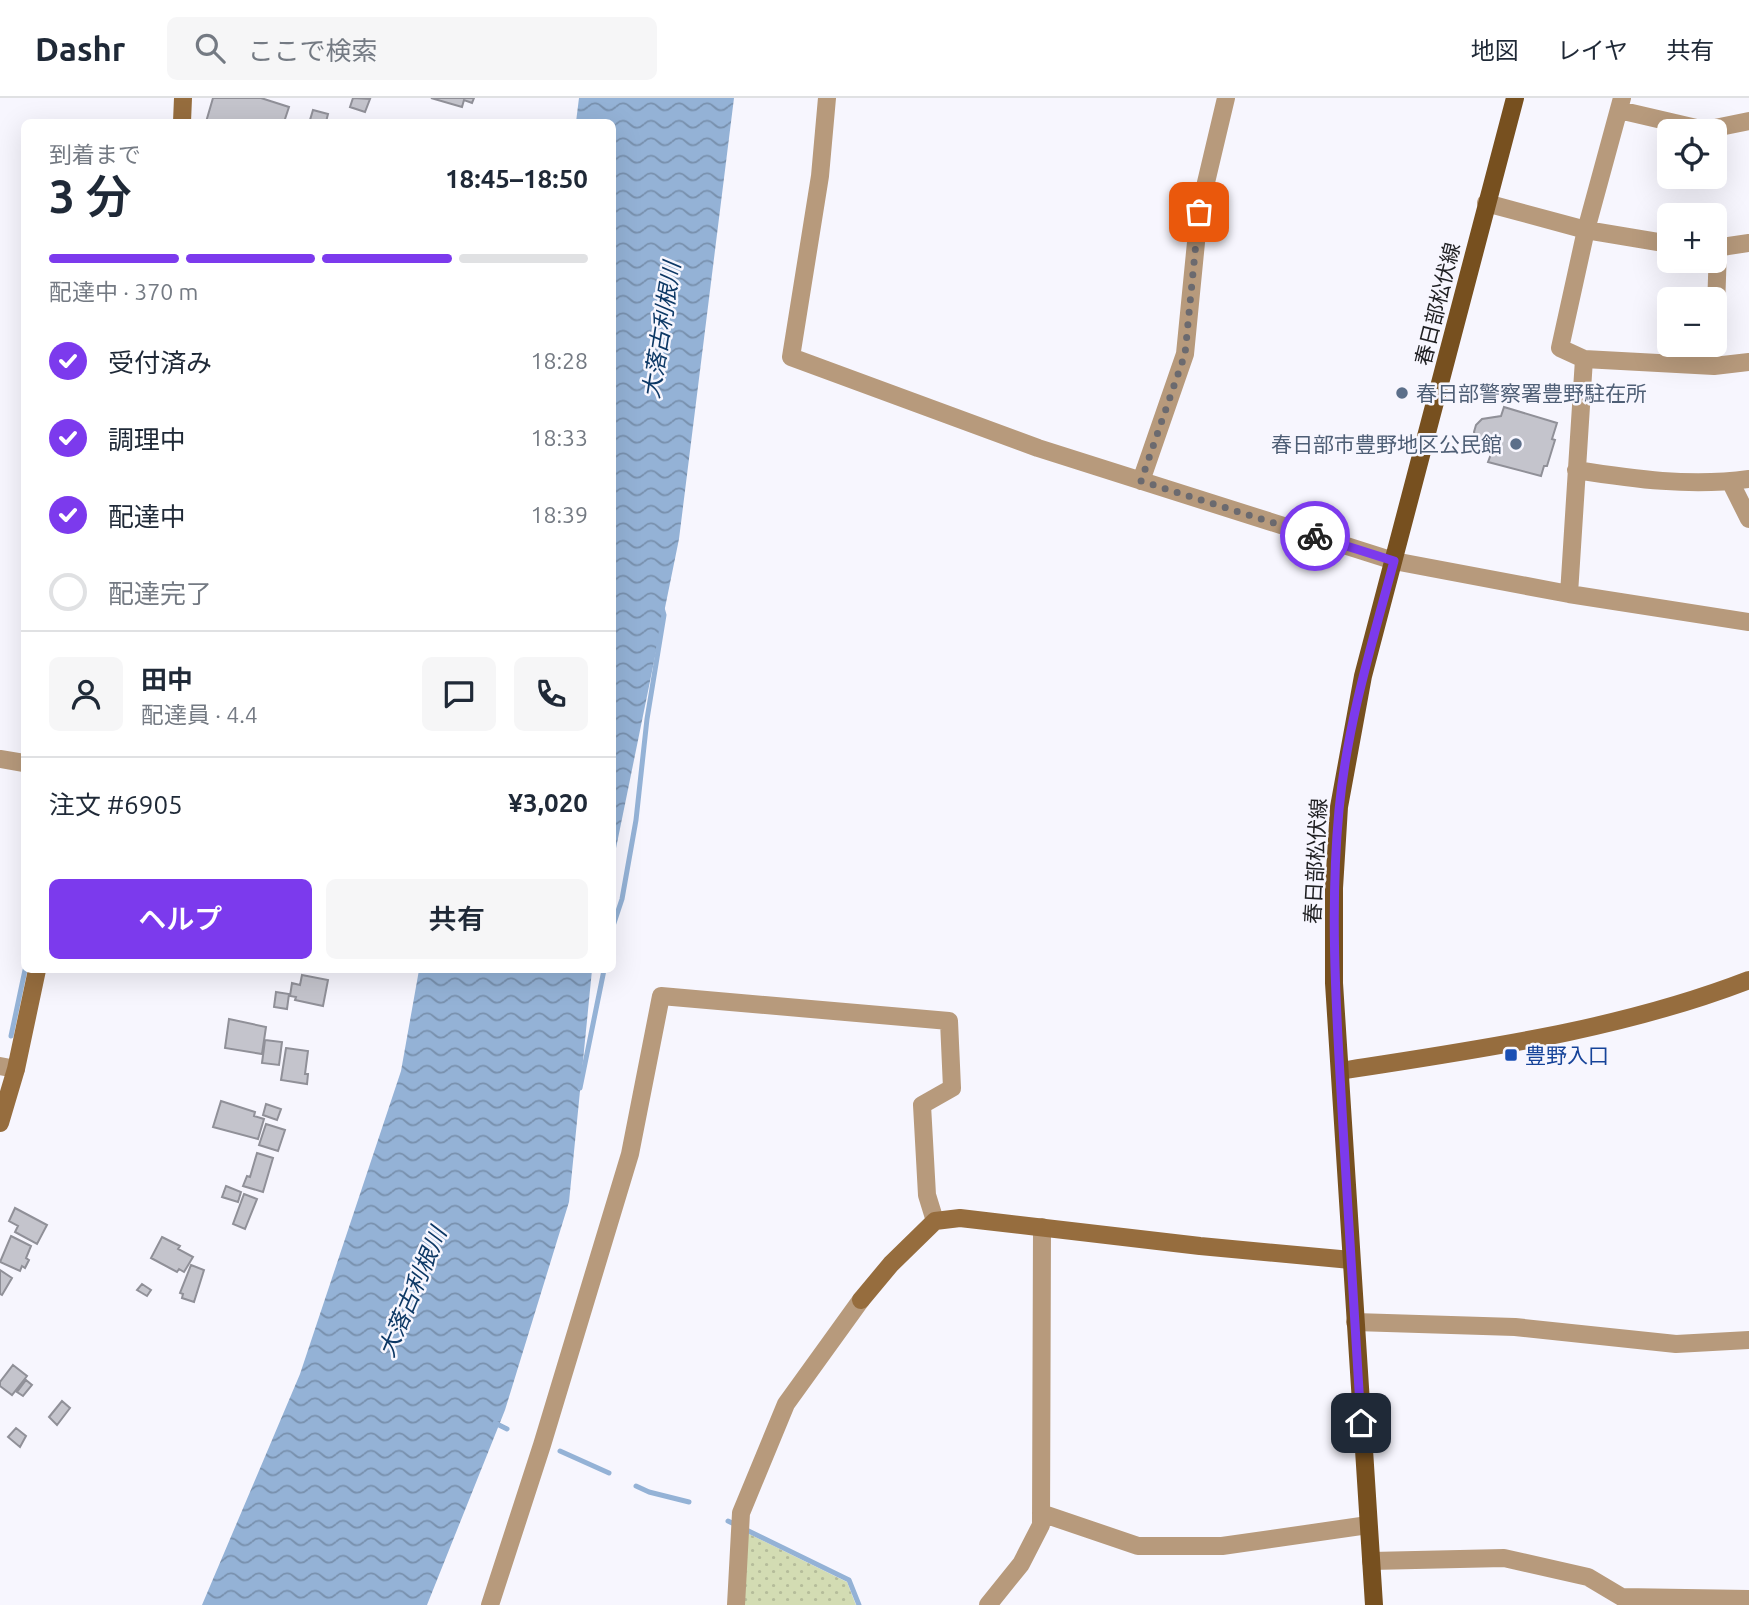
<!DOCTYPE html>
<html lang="ja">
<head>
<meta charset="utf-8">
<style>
  :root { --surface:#fff; --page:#f6f6f7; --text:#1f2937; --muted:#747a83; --line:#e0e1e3; --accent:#7c3aed }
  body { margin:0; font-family:Ubuntu,"Noto Sans JP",sans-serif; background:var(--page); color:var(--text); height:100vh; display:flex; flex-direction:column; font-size:26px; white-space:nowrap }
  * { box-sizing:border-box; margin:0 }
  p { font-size:23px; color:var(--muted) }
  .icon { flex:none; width:38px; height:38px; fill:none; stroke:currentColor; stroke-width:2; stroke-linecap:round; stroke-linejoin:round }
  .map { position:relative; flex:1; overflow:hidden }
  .drawer { position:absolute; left:21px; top:21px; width:595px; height:854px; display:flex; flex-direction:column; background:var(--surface); border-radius:10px; box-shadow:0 7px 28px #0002 }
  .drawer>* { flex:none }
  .buttons { position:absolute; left:1657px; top:21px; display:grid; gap:14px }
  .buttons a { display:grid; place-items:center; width:70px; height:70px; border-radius:10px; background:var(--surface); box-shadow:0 7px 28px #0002; font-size:35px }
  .pin { position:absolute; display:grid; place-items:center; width:60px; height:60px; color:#fff; margin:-30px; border-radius:14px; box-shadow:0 4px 10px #0006 }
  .courier { position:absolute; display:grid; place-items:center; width:70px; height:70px; margin:-35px; border:5px solid #7c3aed; border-radius:50%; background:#fff; color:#222; box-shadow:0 2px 9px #0007 }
  .head em { font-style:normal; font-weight:600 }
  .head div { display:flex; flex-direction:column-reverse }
  .head { display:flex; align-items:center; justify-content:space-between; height:119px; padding:0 28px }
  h1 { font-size:46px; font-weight:600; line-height:52px }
  .bar { display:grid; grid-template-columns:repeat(4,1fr); gap:10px 7px; align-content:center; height:84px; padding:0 28px }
  .bar i { height:9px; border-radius:5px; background:var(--line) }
  .bar .current { background:var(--accent) }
  .bar p { grid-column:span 4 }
  .line { display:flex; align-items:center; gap:18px; padding:0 28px; border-top:2px solid var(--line) }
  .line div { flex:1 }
  .round { display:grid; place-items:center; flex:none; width:74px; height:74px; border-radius:10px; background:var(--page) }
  ol { padding:0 28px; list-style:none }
  li { display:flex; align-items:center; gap:21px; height:77px }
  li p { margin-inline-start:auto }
  li .icon { padding:7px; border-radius:50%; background:var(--accent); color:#fff; stroke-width:4 }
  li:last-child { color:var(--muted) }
  li i { width:38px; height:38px; border:4px solid var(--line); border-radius:50% }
  .cta { display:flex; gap:14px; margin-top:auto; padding:14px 28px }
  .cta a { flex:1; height:80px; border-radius:10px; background:var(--accent); color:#fff; font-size:28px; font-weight:600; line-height:80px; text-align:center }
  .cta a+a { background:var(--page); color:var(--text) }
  header { display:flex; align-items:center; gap:42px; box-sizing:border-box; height:98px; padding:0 35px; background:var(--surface); border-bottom:2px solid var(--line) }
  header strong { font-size:33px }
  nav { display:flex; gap:38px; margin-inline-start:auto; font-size:24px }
  .search { width:490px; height:63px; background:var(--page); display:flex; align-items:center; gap:18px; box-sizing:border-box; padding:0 24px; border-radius:10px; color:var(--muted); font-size:26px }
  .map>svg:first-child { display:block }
</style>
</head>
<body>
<header>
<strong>Dashr</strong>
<div class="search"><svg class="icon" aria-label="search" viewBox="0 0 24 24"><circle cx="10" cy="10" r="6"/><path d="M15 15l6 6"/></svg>ここで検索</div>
<nav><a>地図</a><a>レイヤ</a><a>共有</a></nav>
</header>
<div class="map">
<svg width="1749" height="1507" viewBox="0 0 1749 1507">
  <defs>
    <pattern id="park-dots" width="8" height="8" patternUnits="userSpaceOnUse" patternTransform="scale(1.75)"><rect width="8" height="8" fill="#d3dcb3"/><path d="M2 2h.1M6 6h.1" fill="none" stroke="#b5bc9a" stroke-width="1.8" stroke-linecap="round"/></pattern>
    <pattern id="water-waves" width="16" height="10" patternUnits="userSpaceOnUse" patternTransform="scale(1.75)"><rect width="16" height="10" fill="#94b2d6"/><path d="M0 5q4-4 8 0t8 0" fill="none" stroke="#7890ad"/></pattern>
  </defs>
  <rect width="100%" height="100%" fill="#f7f6fe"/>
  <path fill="url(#park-dots)" d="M743 1433 847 1484 856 1507H740Z"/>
  <path fill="url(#water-waves)" d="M579 0H734L679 441 613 765 612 24H576Z
    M419 872H592L569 1104 505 1312 427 1507H202L300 1276 401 973Z"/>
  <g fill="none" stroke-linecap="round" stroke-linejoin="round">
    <path stroke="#94b2d6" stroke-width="5" d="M612 831 622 801 636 722 647 621 664 517 662 510
      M11 938 25 872
      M580 990 604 872
      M495 1325 507 1331
      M560 1353 609 1375
      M636 1388 649 1394 689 1404
      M728 1423 849 1482 859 1507"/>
  </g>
  <path fill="#c4c4cc" stroke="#909098" stroke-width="2" d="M213 0H261L289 9 284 24H206Z
    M353 0 370 1 365 14 350 9Z
    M431 0H474L472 5 464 2 462 9Z
    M313 12 328 16 326 24 310 22Z
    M1504 309 1557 325 1552 341 1555 342 1547 368H1544L1541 378 1488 364 1491 356 1479 351 1474 334 1476 327 1482 321 1501 318Z
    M302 877 328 882 323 908 295 902 296 899 290 898 292 885 300 887Z
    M276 894 289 896 287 911 274 909Z
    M229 921 266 929 262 956 225 950Z
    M265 942 282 944 279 967 262 965Z
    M286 950 308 953 305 976H308L307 986 281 982Z
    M221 1003 255 1014 254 1018 264 1021 258 1041 213 1029Z
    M266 1006 281 1011 277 1022 263 1017Z
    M266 1026 285 1032 278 1053 259 1047Z
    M257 1055 273 1060 263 1094 243 1088 247 1078 250 1079Z
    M226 1088 241 1094 238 1104 222 1099Z
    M244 1096 257 1101 245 1131 233 1126Z
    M15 1110 47 1127 37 1146 15 1134 18 1128 9 1123Z
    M11 1138 31 1148 26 1160 29 1162 25 1170 22 1168 20 1173 0 1164Z
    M162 1139 180 1148 178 1151 193 1159 184 1174 179 1171 177 1174 151 1160Z
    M191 1167 204 1172 194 1204 182 1200 183 1196 180 1195Z
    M0 1172 12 1180 2 1197 0 1196Z
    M142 1186 151 1192 147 1198 137 1192Z
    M13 1267 27 1278 12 1297 0 1288V1284Z
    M26 1282 32 1287 23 1298 17 1294Z
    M62 1303 70 1310 57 1327 49 1319Z
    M16 1330 26 1338 20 1349 8 1339Z"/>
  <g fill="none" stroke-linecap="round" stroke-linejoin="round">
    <path stroke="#b79a7c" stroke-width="18" d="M827 0 820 78 791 259 1038 350 1394 463 1569 496 1749 524
      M1622 0 1586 132 1560 250 1584 261 1714 268 1749 264
      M1619 12 1705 32 1749 23
      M1486 105 1586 132 1670 146
      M1715 150 1749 145
      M1715 240 1718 150
      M1576 372C1634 381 1690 389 1749 381
      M1141 383 1185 256 1199 114 1226 0
      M1730 383 1749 421
      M1569 496 1584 261
      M0 661 24 665
      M0 968 16 971
      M1355 1224 1515 1229 1676 1246 1749 1242
      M1041 1415 1138 1448H1222L1368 1427
      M1371 1463 1504 1460 1588 1479 1635 1507
      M1622 1499 1749 1501
      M490 1507 542 1347 630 1056 661 898 949 923 952 990 922 1007 927 1097 935 1123
      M736 1507 741 1415 786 1306 861 1202
      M988 1507 1021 1466 1041 1427 1042 1129"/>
    <path stroke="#966d3e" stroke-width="18" d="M182 24 183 0
      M1340 973C1479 951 1617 933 1749 882
      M0 1025 16 971 37 872
      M861 1202 891 1166 935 1123 960 1120 1200 1148 1351 1162"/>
    <path stroke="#77501f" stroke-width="18" d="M1374 1507 1334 885V790L1339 709 1363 578 1515 0"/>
  </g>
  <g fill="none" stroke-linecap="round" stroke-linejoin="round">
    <path stroke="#6b6a6f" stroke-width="7" stroke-dasharray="0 12.6" d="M1199 114 1185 256 1141 383 1315 438"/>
    <path stroke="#7c3aed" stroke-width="9" d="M1315 438 1394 463C1372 545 1347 627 1339 712 1329 818 1337 923 1343 1029 1349 1128 1355 1227 1361 1325"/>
  </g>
  <g fill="#5c6f8a" stroke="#f7f6fe" stroke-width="2.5">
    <circle cx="1402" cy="295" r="7"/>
    <circle cx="1516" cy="346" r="7"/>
  </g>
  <rect fill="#1a4fb4" stroke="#f7f6fe" stroke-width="2.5" x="1504" y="950" width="14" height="14" rx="3.5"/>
  <g text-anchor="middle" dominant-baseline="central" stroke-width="5" stroke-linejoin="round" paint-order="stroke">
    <g font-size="21" fill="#1f1f22" stroke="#f7f6fe">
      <text transform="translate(1437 206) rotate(-76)">春日部松伏線</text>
      <text transform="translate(1315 763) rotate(-87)">春日部松伏線</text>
    </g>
    <g font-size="21" fill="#4e5e75" stroke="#f7f6fe" text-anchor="start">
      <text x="1416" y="295">春日部警察署豊野駐在所</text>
      <text x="1502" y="346" text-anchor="end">春日部市豊野地区公民館</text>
    </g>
    <g font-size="21" fill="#164399" stroke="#f7f6fe" text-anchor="start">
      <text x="1525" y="957">豊野入口</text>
    </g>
    <g font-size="23" font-style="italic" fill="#0d3865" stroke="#f7f6fe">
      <text transform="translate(661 232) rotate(-81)">大落古利根川</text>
      <text transform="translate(412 1194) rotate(-67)">大落古利根川</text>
    </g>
  </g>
</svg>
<div class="buttons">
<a><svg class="icon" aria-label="locate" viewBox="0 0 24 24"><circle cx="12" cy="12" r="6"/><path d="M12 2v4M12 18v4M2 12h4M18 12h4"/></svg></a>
<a>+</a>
<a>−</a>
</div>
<div class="pin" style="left:1199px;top:114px;background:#ea580c"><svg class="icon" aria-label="bag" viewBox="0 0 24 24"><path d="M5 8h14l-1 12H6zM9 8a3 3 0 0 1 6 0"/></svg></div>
<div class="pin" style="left:1361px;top:1325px;background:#1f2937"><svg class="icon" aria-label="home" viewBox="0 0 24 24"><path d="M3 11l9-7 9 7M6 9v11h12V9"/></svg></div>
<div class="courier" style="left:1315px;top:438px"><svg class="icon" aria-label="bike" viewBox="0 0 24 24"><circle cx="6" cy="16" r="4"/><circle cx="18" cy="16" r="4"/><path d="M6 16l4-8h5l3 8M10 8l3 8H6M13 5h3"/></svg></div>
<section class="drawer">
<div class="head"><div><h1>3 分</h1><p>到着まで</p></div><em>18:45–18:50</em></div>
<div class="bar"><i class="current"></i><i class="current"></i><i class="current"></i><i></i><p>配達中 · 370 m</p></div>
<ol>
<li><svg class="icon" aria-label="check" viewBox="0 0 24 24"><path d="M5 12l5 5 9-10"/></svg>受付済み<p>18:28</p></li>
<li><svg class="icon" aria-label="check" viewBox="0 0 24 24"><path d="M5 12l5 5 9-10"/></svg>調理中<p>18:33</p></li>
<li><svg class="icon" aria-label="check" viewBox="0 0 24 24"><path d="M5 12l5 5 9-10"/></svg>配達中<p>18:39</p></li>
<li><i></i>配達完了</li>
</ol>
<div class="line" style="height:126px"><a class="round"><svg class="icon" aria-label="person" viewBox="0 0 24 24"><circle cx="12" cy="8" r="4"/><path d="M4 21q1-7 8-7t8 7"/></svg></a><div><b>田中</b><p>配達員 · 4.4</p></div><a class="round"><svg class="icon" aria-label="chat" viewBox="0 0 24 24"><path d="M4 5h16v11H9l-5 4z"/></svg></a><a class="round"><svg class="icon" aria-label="phone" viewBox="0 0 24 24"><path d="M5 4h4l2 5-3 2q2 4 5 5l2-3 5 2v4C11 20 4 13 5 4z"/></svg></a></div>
<div class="line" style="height:91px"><div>注文 #6905</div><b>¥3,020</b></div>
<div class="cta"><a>ヘルプ</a><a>共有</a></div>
</section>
</div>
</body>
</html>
